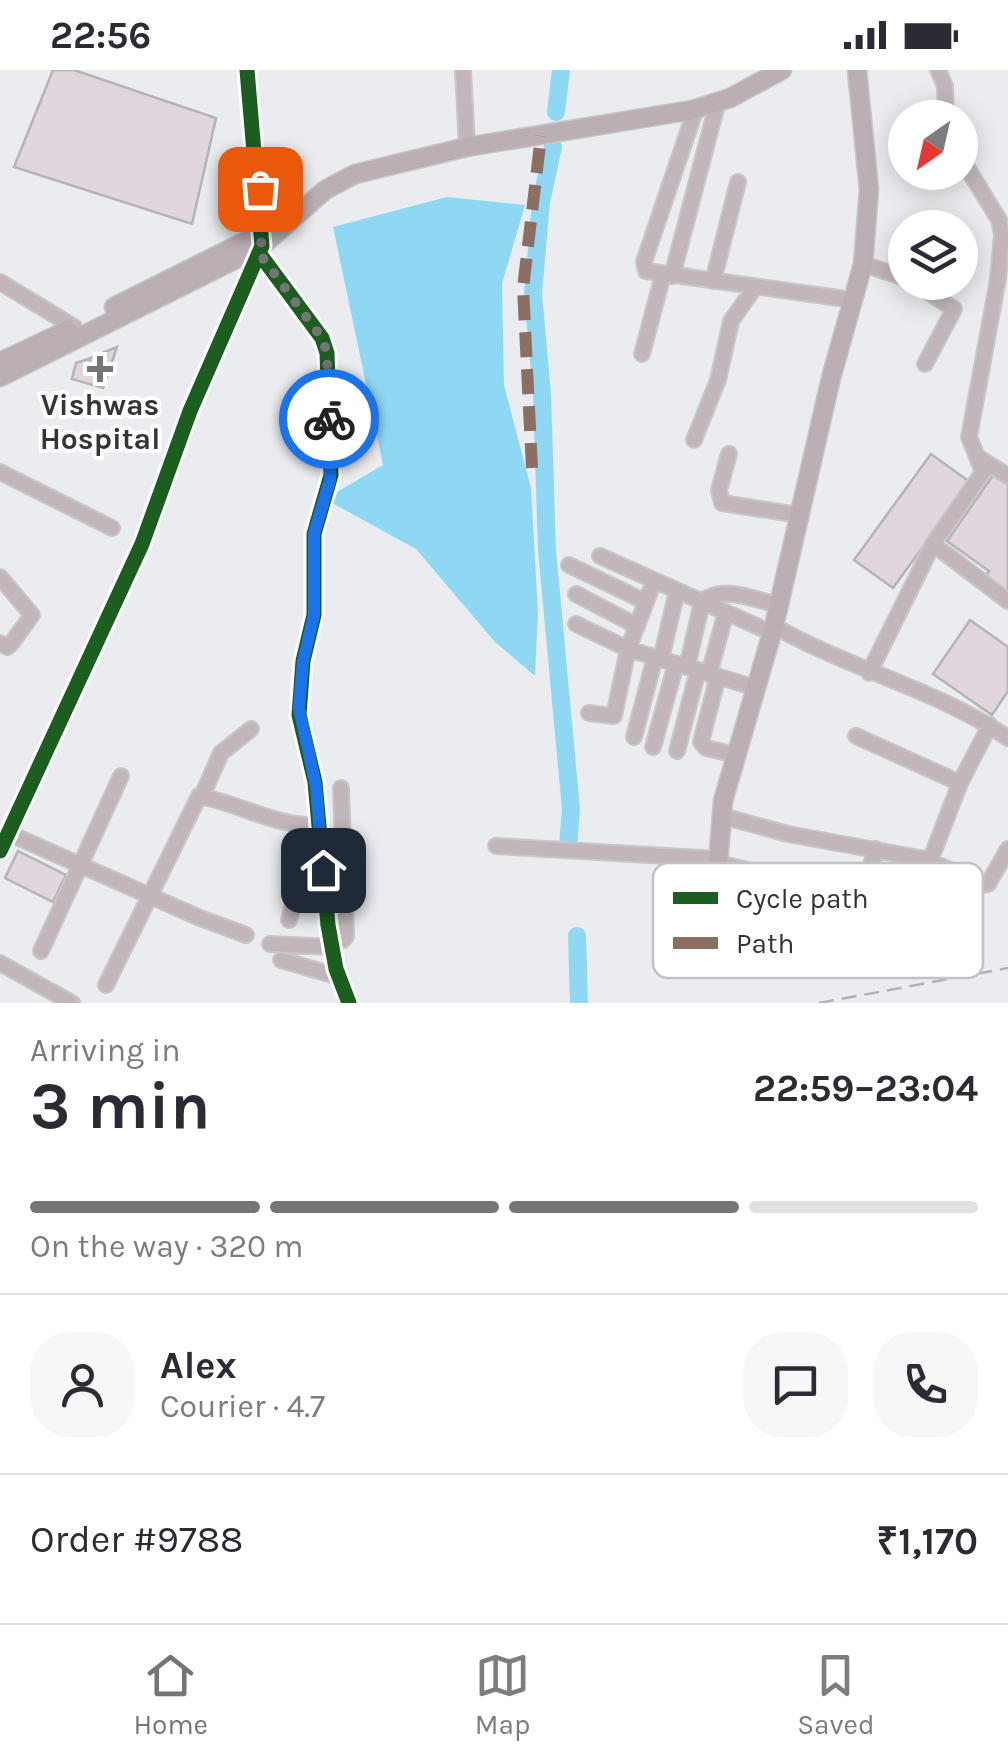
<!DOCTYPE html>
<html lang="en">
<head>
<meta charset="utf-8">
<style>
  :root { --surface:#fff; --page:#f7f7f7; --text:#2b2b33; --muted:#7c7c81; --line:#e1e1e2; --accent:#757578 }
  body { margin:0; font-family:Karla,sans-serif; background:var(--page); color:var(--text); height:100vh; display:flex; flex-direction:column; font-size:38px; white-space:nowrap }
  * { box-sizing:border-box; margin:0 }
  p { font-size:32px; color:var(--muted) }
  .icon { flex:none; width:55px; height:55px; fill:none; stroke:currentColor; stroke-width:2; stroke-linecap:round; stroke-linejoin:round }
  .map { position:relative; height:933px; overflow:hidden }
  .drawer { display:flex; flex-direction:column; background:var(--surface); flex:1 }
  .drawer>* { flex:none }
  .needle { width:65px; rotate:214deg }
  .controls { position:absolute; left:888px; top:30px; display:grid; gap:20px }
  .controls a { display:grid; place-items:center; width:90px; height:90px; border-radius:50%; background:var(--surface); box-shadow:0 5px 25px #0003; font-size:50px }
  .pin { position:absolute; display:grid; place-items:center; width:85px; height:85px; color:#fff; margin:-42px; border-radius:20px; box-shadow:0 5px 15px #0006 }
  .courier { position:absolute; display:grid; place-items:center; width:100px; height:100px; margin:-50px; border:8px solid #1a73e8; border-radius:50%; background:#fff; color:#222; box-shadow:0 2px 12px #0007 }
  .overview em { font-style:normal; font-weight:700 }
  .overview div { display:flex; flex-direction:column-reverse }
  .overview { display:flex; align-items:center; justify-content:space-between; height:170px; padding:0 30px }
  h1 { font-size:65px; font-weight:700; line-height:75px }
  .bar { display:grid; grid-template-columns:repeat(4,1fr); gap:15px 10px; align-content:center; height:120px; padding:0 30px }
  .bar i { height:12px; border-radius:8px; background:var(--line) }
  .bar .active { background:var(--accent) }
  .bar p { grid-column:span 4 }
  .line { display:flex; align-items:center; gap:25px; padding:0 30px; border-top:2px solid var(--line) }
  .line div { flex:1 }
  .round { display:grid; place-items:center; flex:none; width:105px; height:105px; border-radius:40px; background:var(--page) }
  .status { display:flex; justify-content:space-between; align-items:center; height:70px; padding:0 50px; background:var(--surface); direction:ltr }
  .status svg { height:28px; fill:currentColor }
  .tabs { display:flex; justify-content:space-around; align-items:center; height:140px; border-top:2px solid var(--line); background:var(--surface); font-size:28px; color:var(--muted) }
  .tabs a { display:grid; justify-items:center; gap:5px }
  .tabs .active { color:var(--accent) }
  .map>svg:first-child { display:block }
</style>
</head>
<body>
<div class="status"><b>22:56</b><svg viewBox="0 0 49 12"><path d="M0 12V9h3v3zM5 12V6h3v6zM10 12V3h3v9zM15 12V0h3v12zM26 1h20v11H26zM47 4h2v5h-2z"/></svg></div>
<div class="map">
<svg width="1008" height="933" viewBox="0 0 1008 933">
  <rect width="100%" height="100%" fill="#ebecef"/>
  <path fill="#8ed8f4" d="M447 127 525 135 502 214 504 315 531 418 538 542 535 606 495 572 416 479 325 429 383 395 333 157Z"/>
  <g fill="none" stroke-linecap="round" stroke-linejoin="round">
    <path stroke="#8ed8f4" stroke-width="18" d="M556 42 561 0
      M553 77 541 132 533 224 542 324 547 480 571 739 568 776
      M577 866 579 933"/>
  </g>
  <path fill="#e2d6de" stroke="#b4b3b5" stroke-width="2.5" d="M53 0H74L216 48 192 154 14 97Z
    M117 277 103 318 72 309 76 293 91 288 87 302 93 303 102 283Z
    M931 384 970 412 893 518 854 490Z
    M994 404 1008 414V530L982 511 989 501 947 471Z
    M970 550 1008 577V621L992 645 933 604Z
    M18 781 66 805 53 832 5 808Z"/>
  <g fill="none" stroke-linecap="round" stroke-linejoin="round">
    <defs>
      <path id="minor" d="M463 0 467 77
        M938 0 945 16 946 48
        M696 38 644 192 646 201 853 230
        M259 183 322 268 327 283 331 405 314 464V545L303 591 299 645 315 712 328 855 336 899 349 933
        M863 194 905 208
        M672 206 718 31
        M713 211 738 112
        M0 212 74 257
        M913 212 954 239 925 294
        M642 284 663 205
        M694 370 718 310 731 251 755 217
        M729 384 719 420 722 433 799 445
        M979 388 1008 406
        M0 402 112 458
        M933 474 1008 531
        M600 486 772 563
        M569 495 646 532
        M0 507 32 545 11 574 7 577 0 573
        M576 524 637 556
        M576 554 628 579 756 618
        M774 556C849 599 938 620 1008 668
        M661 589 677 521
        M687 597 702 532C721 514 755 530 779 535
        M869 603 933 474 983 402 969 367 998 209 1002 165 999 150 960 86
        M709 604 726 542
        M718 606 701 672 706 678 737 685
        M589 643 614 646 628 579 654 511
        M856 666 960 713
        M634 667 655 587
        M653 677 676 594
        M677 681 698 600
        M202 726 221 683 251 659
        M722 746 788 764 925 789 983 815 988 814 1008 779
        M8 763 200 848 246 865
        M496 776 718 789
        M0 781 142 474 190 341 262 176 247 0
        M930 791 960 713 990 655
        M718 793 861 827 876 779
        M289 850 303 799 323 800
        M331 871 343 870 346 866 341 718
        M270 874 332 877
        M41 881 121 706
        M281 890 340 907
        M0 893 72 933
        M106 915 199 726C239 733 278 758 319 755"/>
      <path id="major" d="M114 237 282 153
        M0 292 68 260
        M0 307 262 176 325 120 355 104 467 77 692 40 730 28 782 0
        M718 793 723 731 774 556 831 308 863 194 869 120 857 0"/>
    </defs>
    <use href="#minor" stroke="#c7c7ca" stroke-width="18"/>
    <use href="#major" stroke="#c7c7ca" stroke-width="21"/>
    <use href="#minor" stroke="#c2b6ba" stroke-width="14"/>
    <use href="#major" stroke="#bbafb3" stroke-width="18"/>
    <path stroke="#b5b0b4" stroke-width="2.5" stroke-dasharray="15 8" stroke-linecap="butt" d="M819 933 1008 898"/>
    <path stroke="#8d6e63" stroke-width="12" stroke-dasharray="25 12" stroke-linecap="butt" d="M532 398 523 218 541 66"/>
    <defs>
      <path id="cycleway" d="M259 183 322 268 327 283 331 405 314 464V545L303 591 299 645 315 712 328 855 336 899 349 933
        M0 781 142 474 190 341 262 176 247 0"/>
    </defs>
    <use href="#cycleway" stroke="#fff" stroke-width="21"/>
    <use href="#cycleway" stroke="#1b5e20" stroke-width="15"/>
  </g>
  <g fill="none" stroke-linecap="round" stroke-linejoin="round">
    <path stroke="#757578" stroke-width="10" stroke-dasharray="0 18" d="M260 119 264 159 259 183 322 268 327 283 329 349"/>
    <path stroke="#1a73e8" stroke-width="12" d="M323 800 316 716 299 638 303 592 314 545V464L330 410 329 349"/>
  </g>
  <path fill="#757578" stroke="#fff" stroke-width="4" d="M95 284h10v10h10v10h-10v10h-10v-10h-10v-10h10z"/>
  <g text-anchor="middle" dominant-baseline="central" stroke-width="8" stroke-linejoin="round" paint-order="stroke">
    <g font-size="30" font-weight="bold" fill="#353538" stroke="#fff">
      <text x="100" y="335">Vishwas<tspan x="100" dy="34">Hospital</tspan></text>
    </g>
  </g>
  <rect x="653" y="793" width="330" height="115" rx="15" fill="#fff" stroke="#c2c2c3" stroke-width="2.5"/>
  <rect x="673" y="822" width="45" height="12" fill="#1b5e20"/>
  <rect x="673" y="867" width="45" height="12" fill="#8d6e63"/>
  <g font-size="28" fill="#353538">
    <text x="736" y="838">Cycle path</text>
    <text x="736" y="883">Path</text>
  </g>
</svg>
<div class="controls">
<a><svg class="needle" viewBox="-14 -14 28 28"><path d="M0-13l5 13h-10z" fill="#e53935"/><path d="M0 13l5-13h-10z" fill="#7c7c81"/></svg></a>
<a><svg class="icon" aria-label="layers" viewBox="0 0 24 24"><path d="M12 4l9 5-9 5-9-5zM3 14l9 5 9-5"/></svg></a>
</div>
<div class="pin" style="left:260px;top:119px;background:#ea580c"><svg class="icon" aria-label="bag" viewBox="0 0 24 24"><path d="M5 8h14l-1 12H6zM9 8a3 3 0 0 1 6 0"/></svg></div>
<div class="pin" style="left:323px;top:800px;background:#1f2937"><svg class="icon" aria-label="home" viewBox="0 0 24 24"><path d="M3 11l9-7 9 7M6 9v11h12V9"/></svg></div>
<div class="courier" style="left:329px;top:349px"><svg class="icon" aria-label="bike" viewBox="0 0 24 24"><circle cx="6" cy="16" r="4"/><circle cx="18" cy="16" r="4"/><path d="M6 16l4-8h5l3 8M10 8l3 8H6M13 5h3"/></svg></div>
</div>
<section class="drawer">
<div class="overview"><div><h1>3 min</h1><p>Arriving in</p></div><em>22:59–23:04</em></div>
<div class="bar"><i class="active"></i><i class="active"></i><i class="active"></i><i></i><p>On the way · 320 m</p></div>
<div class="line" style="height:180px"><a class="round"><svg class="icon" aria-label="person" viewBox="0 0 24 24"><circle cx="12" cy="8" r="4"/><path d="M4 21q1-7 8-7t8 7"/></svg></a><div><b>Alex</b><p>Courier · 4.7</p></div><a class="round"><svg class="icon" aria-label="chat" viewBox="0 0 24 24"><path d="M4 5h16v11H9l-5 4z"/></svg></a><a class="round"><svg class="icon" aria-label="phone" viewBox="0 0 24 24"><path d="M5 4h4l2 5-3 2q2 4 5 5l2-3 5 2v4C11 20 4 13 5 4z"/></svg></a></div>
<div class="line" style="height:130px"><div>Order #9788</div><b>₹1,170</b></div>
</section>
<nav class="tabs">
<a class="active"><svg class="icon" aria-label="home" viewBox="0 0 24 24"><path d="M3 11l9-7 9 7M6 9v11h12V9"/></svg>Home</a>
<a><svg class="icon" aria-label="map" viewBox="0 0 24 24"><path d="M3 6l6-2 6 2 6-2v14l-6 2-6-2-6 2zM9 4v14M15 6v14"/></svg>Map</a>
<a><svg class="icon" aria-label="saved" viewBox="0 0 24 24"><path d="M7 4h10v16l-5-4-5 4z"/></svg>Saved</a>
</nav>
</body>
</html>
